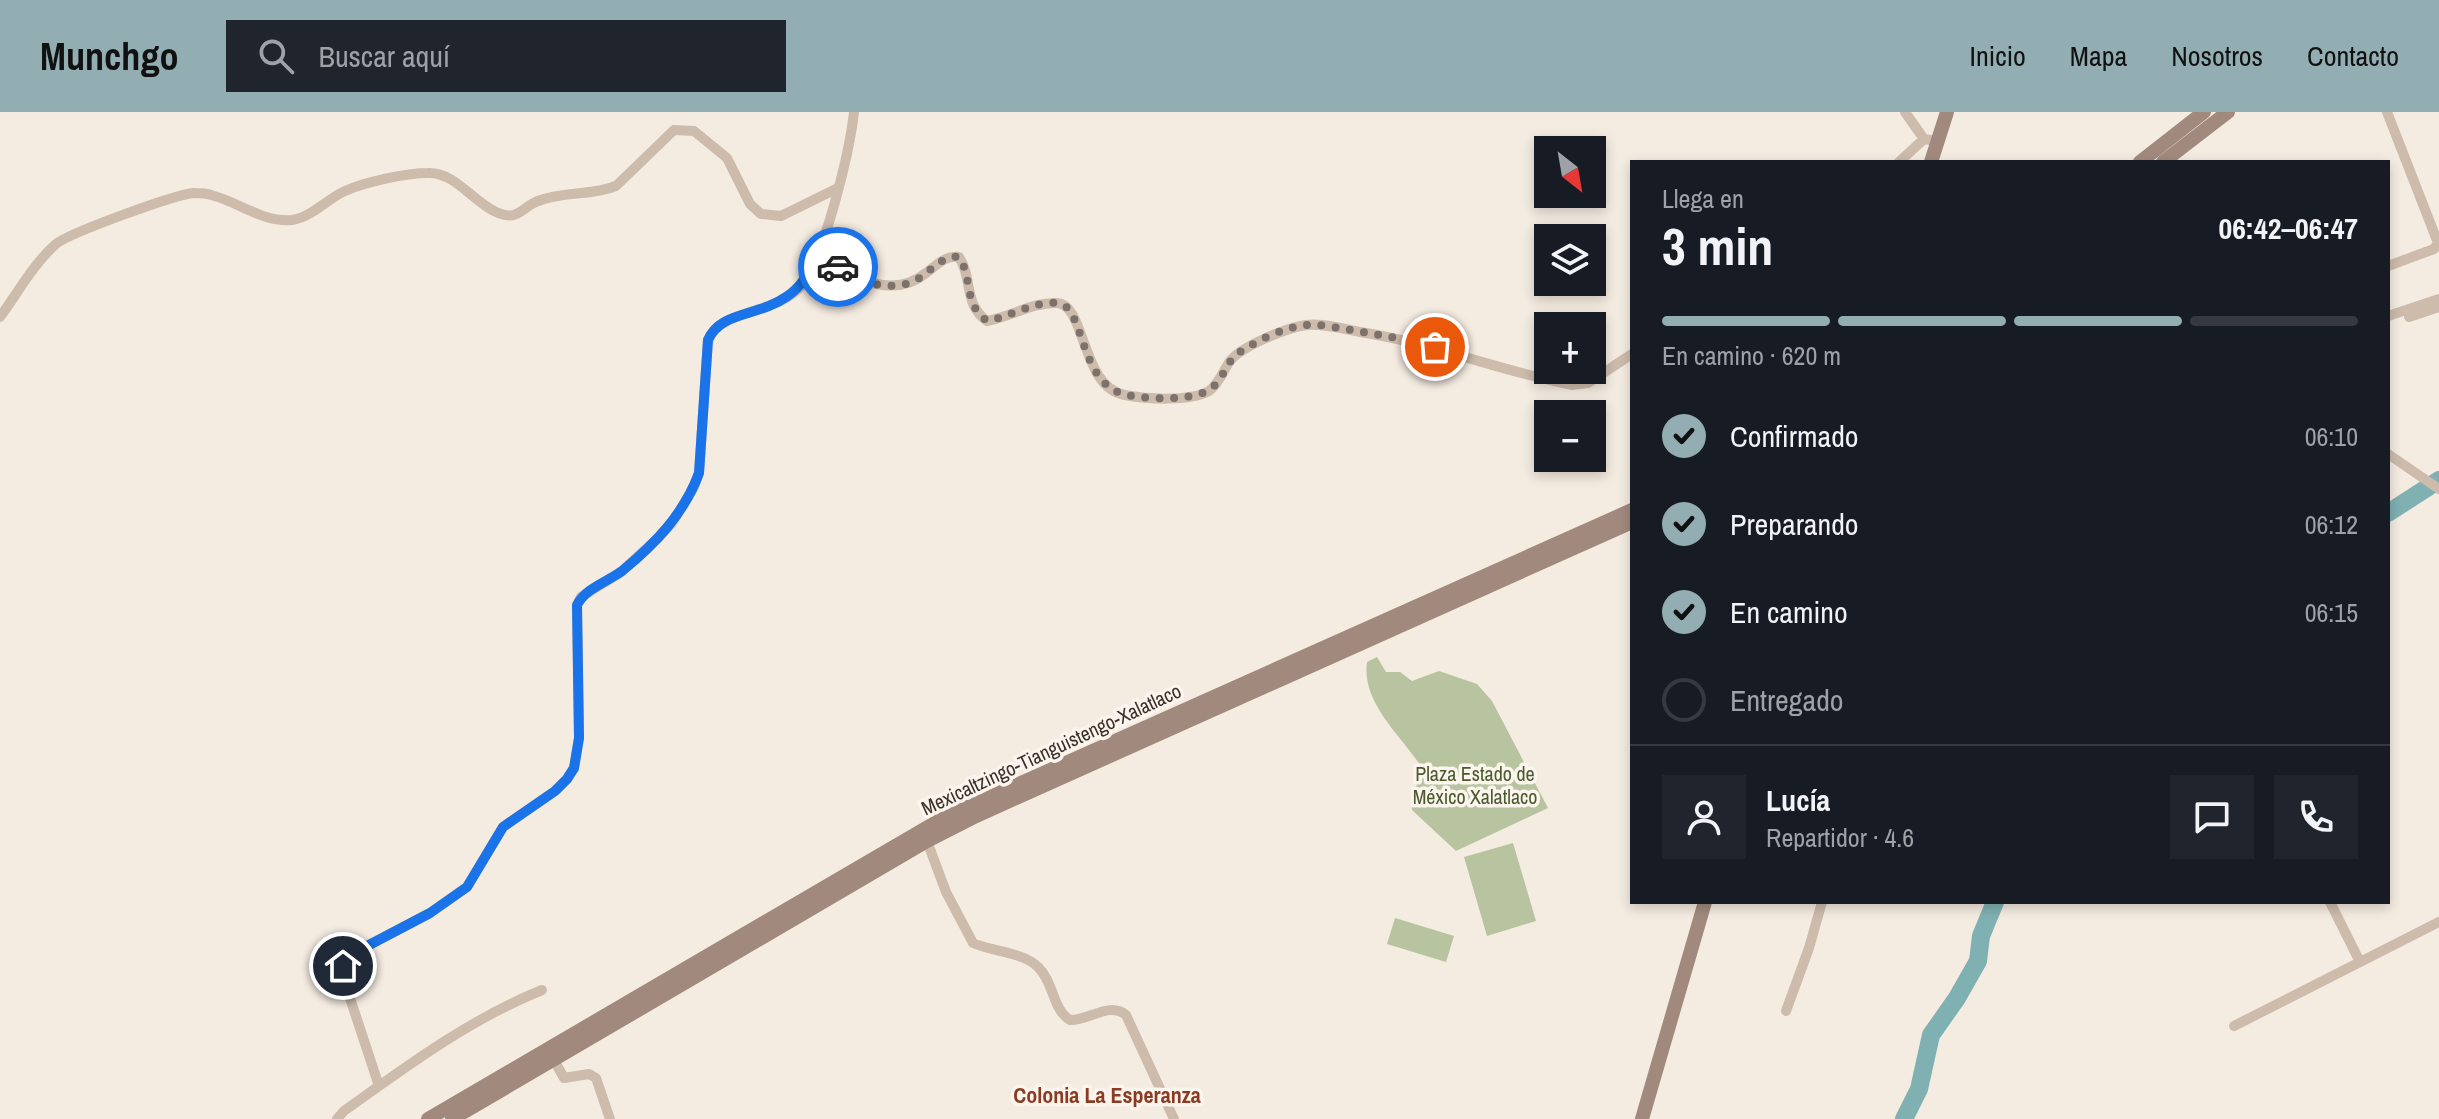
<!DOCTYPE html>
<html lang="es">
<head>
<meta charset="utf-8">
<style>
  :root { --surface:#171b24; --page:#20242c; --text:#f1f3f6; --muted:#9ea1a6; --line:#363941; --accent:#92aeb2 }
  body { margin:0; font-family:"Archivo Narrow",sans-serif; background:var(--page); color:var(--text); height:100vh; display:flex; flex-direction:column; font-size:30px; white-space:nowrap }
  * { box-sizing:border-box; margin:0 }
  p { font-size:26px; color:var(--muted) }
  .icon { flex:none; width:44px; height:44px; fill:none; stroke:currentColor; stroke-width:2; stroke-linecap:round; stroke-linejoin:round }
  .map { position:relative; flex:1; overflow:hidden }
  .sheet { position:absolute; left:1630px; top:48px; width:760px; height:744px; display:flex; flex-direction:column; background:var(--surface); border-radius:0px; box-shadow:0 4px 12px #0003 }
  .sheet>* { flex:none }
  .needle { width:52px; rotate:149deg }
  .tools { position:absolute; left:1534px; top:24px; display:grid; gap:16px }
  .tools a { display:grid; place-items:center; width:72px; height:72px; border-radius:0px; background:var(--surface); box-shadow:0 4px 12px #0003; font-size:40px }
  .pin { position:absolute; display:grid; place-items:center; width:68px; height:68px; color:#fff; margin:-34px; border:4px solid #fff; border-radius:50%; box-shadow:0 2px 8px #0007 }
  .courier { position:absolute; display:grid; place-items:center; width:80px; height:80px; margin:-40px; border:6px solid #1a73e8; border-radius:50%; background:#fff; color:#222; box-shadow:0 2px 10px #0007 }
  .overview em { font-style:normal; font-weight:700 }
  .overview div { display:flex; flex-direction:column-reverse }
  .overview { display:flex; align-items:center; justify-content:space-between; height:136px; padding:0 32px }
  h1 { font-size:52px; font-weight:700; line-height:60px }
  .bar { display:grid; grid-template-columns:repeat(4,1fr); gap:12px 8px; align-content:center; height:96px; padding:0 32px }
  .bar i { height:10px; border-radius:6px; background:var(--line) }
  .bar .active { background:var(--accent) }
  .bar p { grid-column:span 4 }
  .line { display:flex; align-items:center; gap:20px; padding:0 32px; border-top:2px solid var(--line) }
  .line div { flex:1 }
  .round { display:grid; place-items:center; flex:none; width:84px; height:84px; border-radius:0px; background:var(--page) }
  ol { padding:0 32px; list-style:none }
  li { display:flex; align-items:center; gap:24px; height:88px }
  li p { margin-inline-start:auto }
  li .icon { padding:8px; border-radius:50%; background:var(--accent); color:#111; stroke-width:4 }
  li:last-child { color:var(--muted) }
  li i { width:44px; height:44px; border:4px solid var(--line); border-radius:50% }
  header { display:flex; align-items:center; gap:48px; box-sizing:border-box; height:112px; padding:0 40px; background:var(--accent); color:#111 }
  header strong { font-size:38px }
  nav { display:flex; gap:44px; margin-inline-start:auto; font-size:28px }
  .search { width:560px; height:72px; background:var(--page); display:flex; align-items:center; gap:20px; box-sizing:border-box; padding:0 28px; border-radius:0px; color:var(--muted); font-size:30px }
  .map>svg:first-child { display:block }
</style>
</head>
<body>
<header>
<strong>Munchgo</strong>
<div class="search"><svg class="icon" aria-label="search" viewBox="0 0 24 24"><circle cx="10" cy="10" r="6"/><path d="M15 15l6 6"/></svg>Buscar aquí</div>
<nav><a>Inicio</a><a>Mapa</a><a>Nosotros</a><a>Contacto</a></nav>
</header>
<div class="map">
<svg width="2439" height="1007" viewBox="0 0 2439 1007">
  <rect width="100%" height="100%" fill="#f4ebe1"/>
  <path fill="#b8c4a0" d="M1377 545 1386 560H1400L1412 569 1439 559 1477 572 1492 589 1548 696 1456 739 1412 698 1411 686 1423 657C1402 624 1361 591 1367 550Z
    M1513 731 1536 809 1487 824 1464 745Z
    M1395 806 1454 824 1446 850 1387 832Z"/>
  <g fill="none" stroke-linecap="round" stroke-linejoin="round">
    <path stroke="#7fb0b2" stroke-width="18" d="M2388 401 2439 368
      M1904 1007 1919 977 1931 923 1957 886 1978 849 1981 824 1995 790"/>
    <path stroke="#cdbbac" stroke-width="10" d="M1905 0 1924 27 1938 29
      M2387 0 2438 131 2434 137 2388 154
      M1899 50 1924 27
      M817 141C849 163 890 190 926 161 937 153 945 143 959 145 973 166 963 192 987 209 1010 205 1033 190 1057 191 1086 192 1081 276 1125 283 1146 287 1190 290 1209 279 1219 272 1223 259 1230 249 1242 234 1286 216 1306 213 1323 211 1343 217 1360 220 1432 231 1500 259 1572 273L1588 271 1632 242
      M2388 204 2439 187
      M0 205C17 182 34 151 56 132 69 121 174 83 193 81 198 81 206 81 211 83 237 89 263 111 292 108 312 105 327 87 345 79 365 70 406 61 428 61 455 60 472 89 496 100 519 110 520 96 538 89 563 79 591 84 616 74L674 18 694 19 727 46 750 92 761 102 781 104 838 76
      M2409 205 2439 195
      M2388 342 2439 377
      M927 729 946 780 973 831C993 840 1023 840 1038 855 1054 870 1052 897 1070 908 1088 909 1110 889 1126 903L1174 1007
      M2330 790 2360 850
      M1786 899 1809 836 1822 790
      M2234 914 2439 810
      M554 948 564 966 589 962 596 966 610 1007
      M379 974 342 862 346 848 350 843 430 801 467 775 503 715 555 679 567 667 574 656 579 626 577 493 581 485 621 460 657 427 672 411 694 375 699 361 708 228C721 197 774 203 800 175 824 149 850 37 854 0
      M337 1007 344 999C407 954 470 907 542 878"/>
    <path stroke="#a18a7d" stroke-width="14" d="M1931 50 1947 0
      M2140 50 2204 0
      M2163 50 2228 0
      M428 1007 945 705 1632 398
      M452 1007 927 729 976 704 1632 410
      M1642 1007 1705 790"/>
  </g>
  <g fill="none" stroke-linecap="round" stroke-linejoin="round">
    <path stroke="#7c716b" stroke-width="8" stroke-dasharray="0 14.4" d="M838 155C861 172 896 182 921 165 934 156 943 143 959 145 973 166 963 192 987 209 1010 205 1033 189 1057 191 1087 193 1076 277 1132 284 1153 287 1200 290 1215 273 1225 263 1227 248 1240 240 1258 228 1287 214 1308 213 1322 212 1337 216 1351 218 1379 223 1407 227 1435 235"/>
    <path stroke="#1a73e8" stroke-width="10" d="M343 854 350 843 430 801 467 775 503 715 555 679 567 667 574 656 579 626 577 493C586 476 607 470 622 459 655 432 684 402 699 361L708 228C725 187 793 216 817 141L838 155"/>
  </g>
  <g text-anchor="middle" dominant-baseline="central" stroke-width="7" stroke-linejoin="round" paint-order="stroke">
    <g font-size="20" fill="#3b302b" stroke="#fbf5ee">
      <text transform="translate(1051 637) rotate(-25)">Mexicaltzingo-Tianguistengo-Xalatlaco</text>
    </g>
    <g font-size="20" fill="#4a5a2e" stroke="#fbf5ee">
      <text x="1475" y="661">Plaza Estado de<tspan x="1475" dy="23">México Xalatlaco</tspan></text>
    </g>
    <g font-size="22" font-weight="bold" fill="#8c3b22" stroke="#fbf5ee">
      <text x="1107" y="983">Colonia La Esperanza</text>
    </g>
  </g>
</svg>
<div class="tools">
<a><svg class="needle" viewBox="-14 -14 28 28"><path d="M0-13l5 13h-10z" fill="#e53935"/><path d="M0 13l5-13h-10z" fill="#9ea1a6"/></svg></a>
<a><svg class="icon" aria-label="layers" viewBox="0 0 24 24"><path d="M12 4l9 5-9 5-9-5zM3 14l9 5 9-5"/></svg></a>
<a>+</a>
<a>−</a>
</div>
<div class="pin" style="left:1435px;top:235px;background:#ea580c"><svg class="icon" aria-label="bag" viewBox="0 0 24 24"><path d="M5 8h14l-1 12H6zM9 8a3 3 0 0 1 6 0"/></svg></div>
<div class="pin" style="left:343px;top:854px;background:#1f2937"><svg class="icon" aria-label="home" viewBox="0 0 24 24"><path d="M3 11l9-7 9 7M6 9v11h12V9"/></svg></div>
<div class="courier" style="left:838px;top:155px"><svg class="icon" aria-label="car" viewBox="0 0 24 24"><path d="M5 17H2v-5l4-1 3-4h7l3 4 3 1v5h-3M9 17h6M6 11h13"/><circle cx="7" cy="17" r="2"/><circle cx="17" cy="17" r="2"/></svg></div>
<section class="sheet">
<div class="overview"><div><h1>3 min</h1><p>Llega en</p></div><em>06:42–06:47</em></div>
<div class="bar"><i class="active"></i><i class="active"></i><i class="active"></i><i></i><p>En camino · 620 m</p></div>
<ol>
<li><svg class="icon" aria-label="check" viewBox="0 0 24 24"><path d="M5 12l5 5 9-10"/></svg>Confirmado<p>06:10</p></li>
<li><svg class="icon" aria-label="check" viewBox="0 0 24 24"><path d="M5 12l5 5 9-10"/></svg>Preparando<p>06:12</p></li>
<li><svg class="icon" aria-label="check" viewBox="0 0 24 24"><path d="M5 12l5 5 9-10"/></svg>En camino<p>06:15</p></li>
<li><i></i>Entregado</li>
</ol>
<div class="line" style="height:144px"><a class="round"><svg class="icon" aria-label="person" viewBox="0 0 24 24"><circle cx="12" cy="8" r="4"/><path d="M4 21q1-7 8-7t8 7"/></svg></a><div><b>Lucía</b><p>Repartidor · 4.6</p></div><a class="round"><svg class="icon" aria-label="chat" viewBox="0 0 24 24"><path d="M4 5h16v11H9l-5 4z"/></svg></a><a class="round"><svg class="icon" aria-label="phone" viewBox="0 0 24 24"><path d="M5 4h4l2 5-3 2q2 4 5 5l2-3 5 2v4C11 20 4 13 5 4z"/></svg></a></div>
</section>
</div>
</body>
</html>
